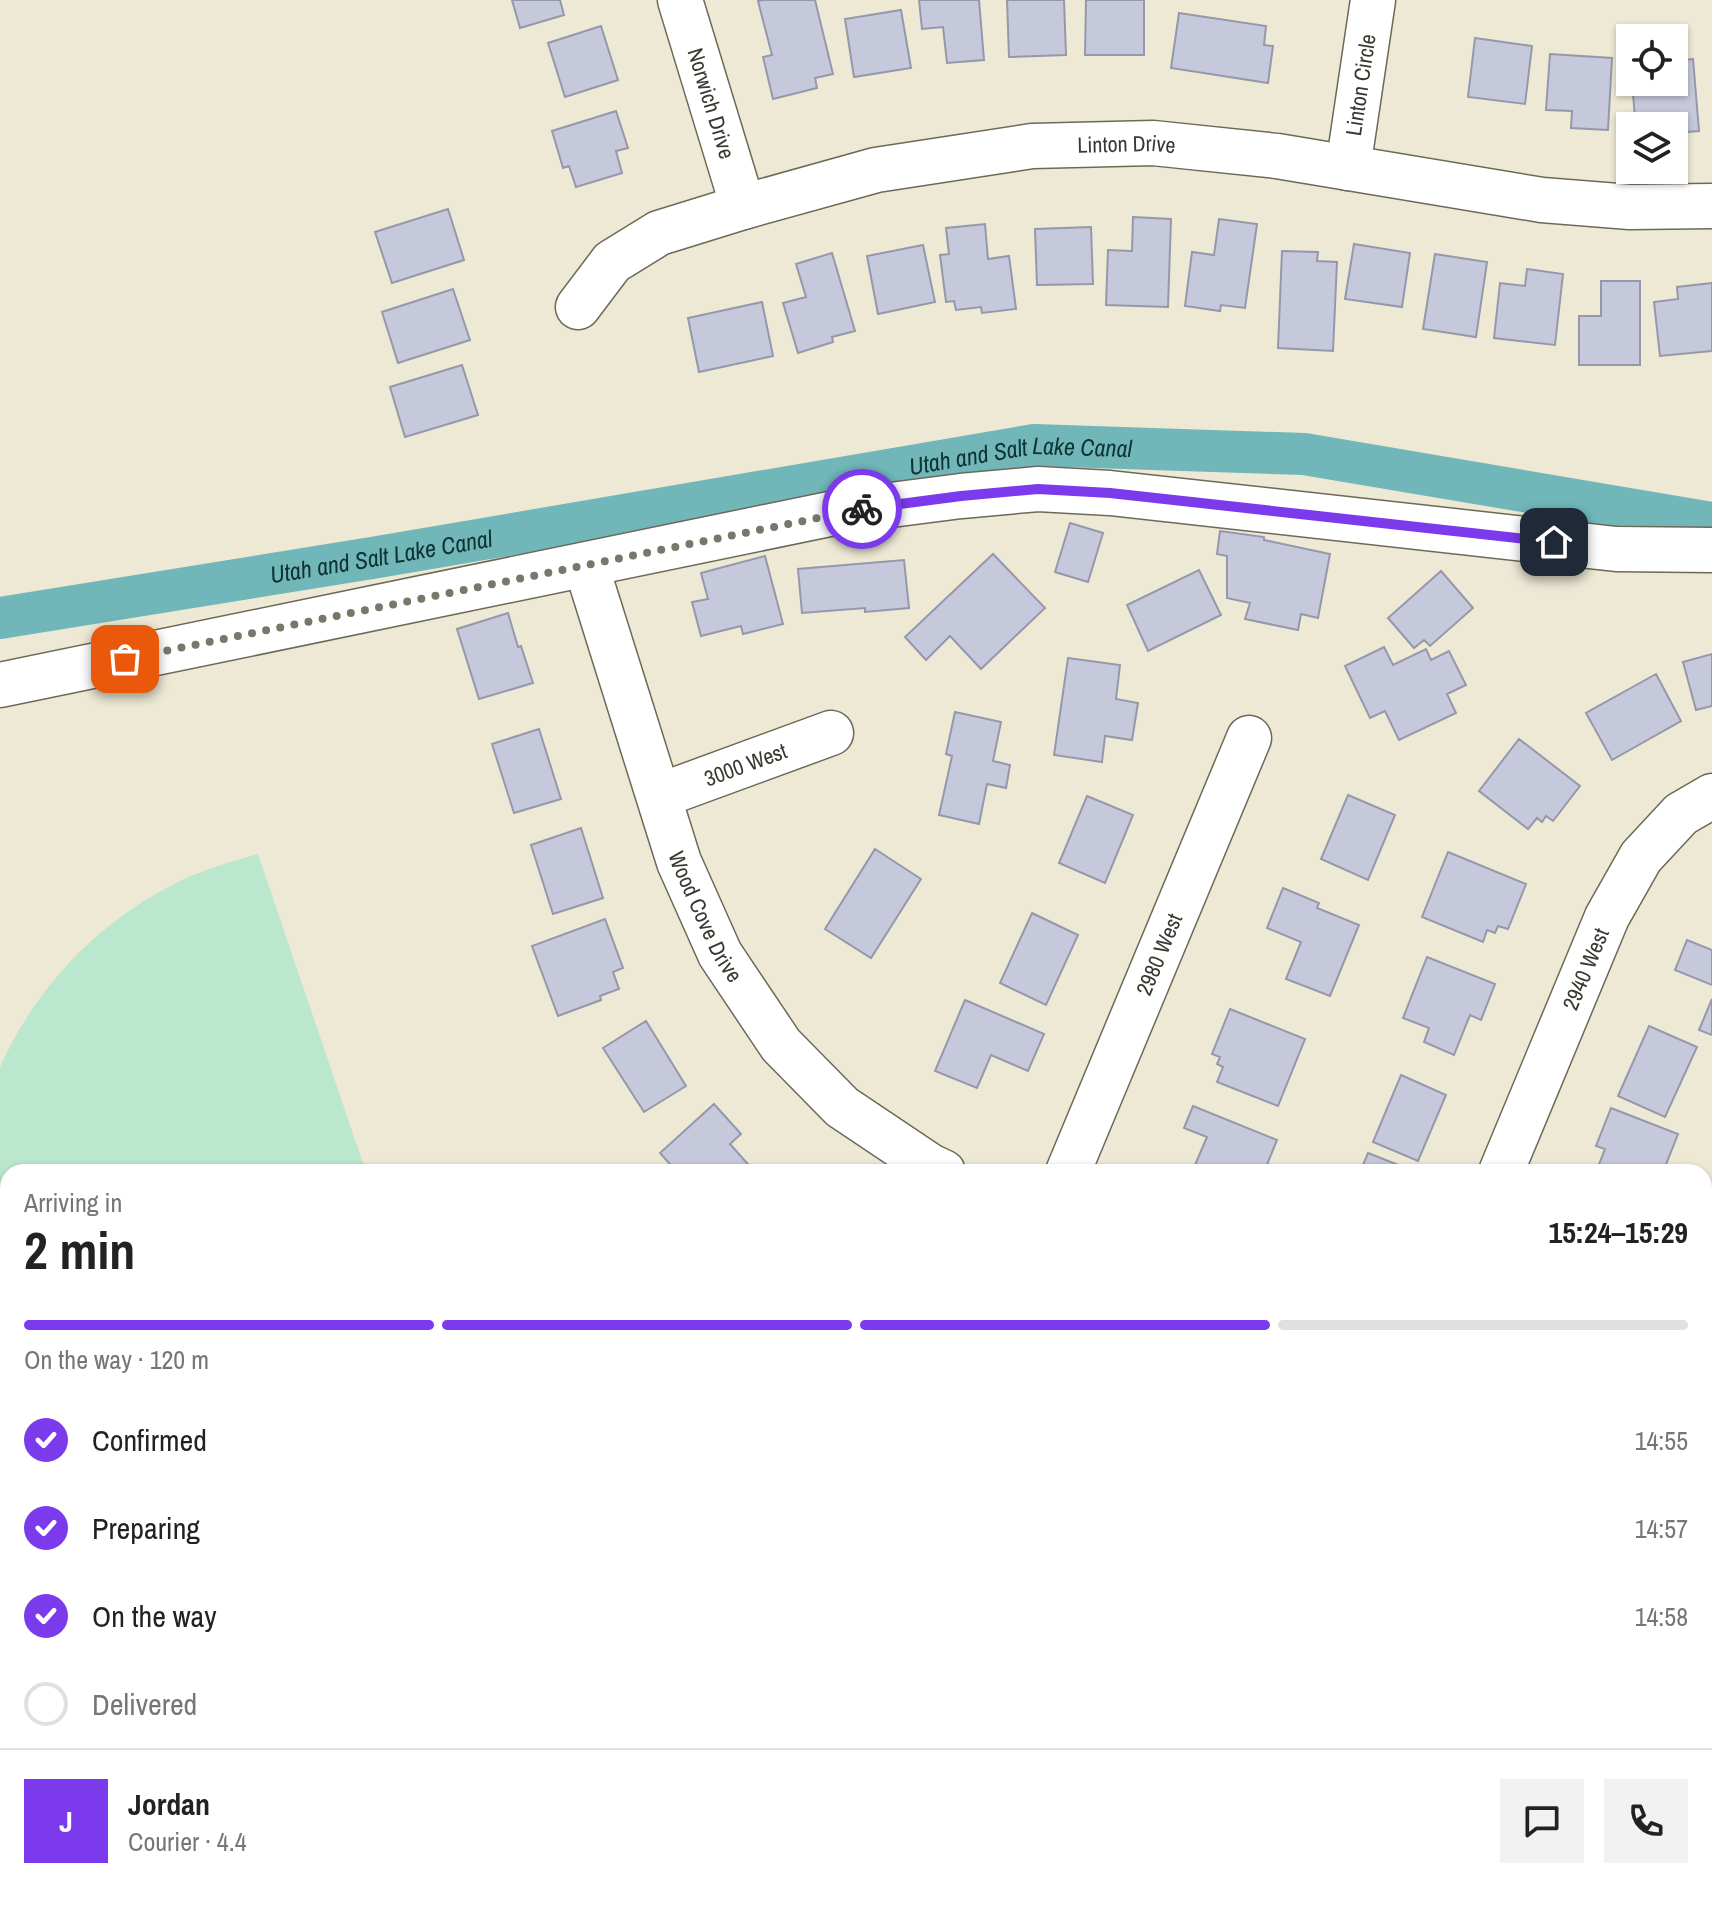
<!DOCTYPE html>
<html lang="en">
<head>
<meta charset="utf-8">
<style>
  :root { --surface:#fff; --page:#f2f2f2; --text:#222; --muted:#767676; --line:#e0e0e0; --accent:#7c3aed }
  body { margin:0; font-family:"Archivo Narrow",sans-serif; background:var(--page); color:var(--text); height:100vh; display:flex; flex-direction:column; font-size:30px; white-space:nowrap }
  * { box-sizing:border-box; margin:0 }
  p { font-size:26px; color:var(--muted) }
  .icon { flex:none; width:44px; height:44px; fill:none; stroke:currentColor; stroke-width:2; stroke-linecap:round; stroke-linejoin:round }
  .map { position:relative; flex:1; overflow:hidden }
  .sheet { position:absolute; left:0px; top:1164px; width:1712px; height:746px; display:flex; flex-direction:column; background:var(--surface); border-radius:24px 24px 0 0; box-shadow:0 2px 6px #0004 }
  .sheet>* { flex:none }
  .buttons { position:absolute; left:1616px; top:24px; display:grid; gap:16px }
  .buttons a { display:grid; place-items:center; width:72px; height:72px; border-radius:0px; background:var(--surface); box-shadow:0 2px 6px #0004; font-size:40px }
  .pin { position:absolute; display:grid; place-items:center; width:68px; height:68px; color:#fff; margin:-34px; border-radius:16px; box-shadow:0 4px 12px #0006 }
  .courier { position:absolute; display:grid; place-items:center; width:80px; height:80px; margin:-40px; border:6px solid #7c3aed; border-radius:50%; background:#fff; color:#222; box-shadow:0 2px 10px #0007 }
  .overview em { font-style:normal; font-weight:700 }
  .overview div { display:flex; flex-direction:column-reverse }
  .overview { display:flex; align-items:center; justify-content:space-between; height:136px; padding:0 24px }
  h1 { font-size:52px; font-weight:700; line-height:60px }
  .bar { display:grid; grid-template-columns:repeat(4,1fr); gap:12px 8px; align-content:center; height:96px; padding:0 24px }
  .bar i { height:10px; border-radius:6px; background:var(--line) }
  .bar .current { background:var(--accent) }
  .bar p { grid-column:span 4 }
  .line { display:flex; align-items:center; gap:20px; padding:0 24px; border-top:2px solid var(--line) }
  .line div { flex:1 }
  .round { display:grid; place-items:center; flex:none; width:84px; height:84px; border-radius:0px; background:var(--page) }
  ol { padding:0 24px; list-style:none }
  li { display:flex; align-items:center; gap:24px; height:88px }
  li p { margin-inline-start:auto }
  li .icon { padding:8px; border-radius:50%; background:var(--accent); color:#fff; stroke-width:4 }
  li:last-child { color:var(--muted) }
  li i { width:44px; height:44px; border:4px solid var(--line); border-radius:50% }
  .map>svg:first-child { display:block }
</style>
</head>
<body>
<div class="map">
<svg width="1712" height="1909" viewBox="0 0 1712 1909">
  <rect width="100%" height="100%" fill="#ede9d5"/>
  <path fill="#bbe7ce" d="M258 854 366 1172H8V1360L0 1363V1067C36 987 98 922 176 883 202 870 230 862 258 854Z
    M1712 1201V1909H1153L1177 1902H1704V1219Z
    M322 1902H496L473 1909H324Z"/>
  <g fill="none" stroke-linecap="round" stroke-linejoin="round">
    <path stroke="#71b7ba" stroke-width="42" id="s1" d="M0 618 372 558 1034 445 1304 454 1712 523"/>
  </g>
  <path fill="#c6c8db" stroke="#9598aa" stroke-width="2" d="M512 0H560L564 15 520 28Z
    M764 0H815L833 74 815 78 817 88 773 99 763 57 772 55 758 1Z
    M919 0H979L984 60 947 63 943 27 922 29Z
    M1007 0H1064L1066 55 1009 57Z
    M1086 0H1144V55H1085Z
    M901 10 911 68 854 77 845 19Z
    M1179 13 1266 26 1264 45 1273 46 1268 83 1171 68Z
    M601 26 618 80 565 97 548 43Z
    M1475 38 1532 46 1525 104 1468 97Z
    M1550 54 1612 58 1608 130 1571 128 1572 111 1546 110Z
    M1693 59 1699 131 1674 133V126H1662L1661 115 1635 118 1632 82H1674V61Z
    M616 111 628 148 616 151 622 173 576 187 569 166 563 168 552 131Z
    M448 209 464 260 392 283 375 232Z
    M1133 217 1171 219 1168 307 1106 305 1108 250 1132 251Z
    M1219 219 1257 224 1245 308 1221 305 1220 311 1185 306 1192 252 1214 255Z
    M985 224 988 259 1009 256 1016 309 982 313 981 307 956 310 954 301 946 302 940 255 949 254 946 228Z
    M1091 227 1093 284 1037 285 1035 229Z
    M1354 244 1410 253 1402 307 1345 299Z
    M923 245 935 302 878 314 867 256Z
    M1282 251 1318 252 1317 261 1337 262 1333 351 1278 348Z
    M832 253 855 331 832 337 833 342 798 353 783 303 806 297 796 264Z
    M1435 254 1487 262 1476 337 1423 329Z
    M1527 269 1563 274 1555 345 1494 338 1500 283 1525 286Z
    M1601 281H1640V365H1579V316H1601Z
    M1712 283V351L1660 356 1654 302 1678 299 1677 287Z
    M453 289 470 340 398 363 382 312Z
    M762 302 773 356 699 372 688 318Z
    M462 365 478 415 405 437 390 387Z
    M1070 523 1103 533 1088 582 1055 572Z
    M1220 531 1264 537V540L1330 554 1318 618 1301 614 1298 630 1245 619 1250 603 1227 598V556L1217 554Z
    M993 554 1045 608 981 669 950 636 926 660 905 637Z
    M765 556 783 624 743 634 741 626 701 636 692 602 708 599 701 573Z
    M904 560 909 608 865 612V608L802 613 798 569Z
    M1199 570 1221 615 1148 651 1127 605Z
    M1441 571 1473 608 1430 646 1424 640 1414 648 1388 618Z
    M508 613 518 647 521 646 533 683 479 699 457 629Z
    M1384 647 1393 665 1426 649 1431 660 1449 651 1466 685 1447 694 1456 713 1399 740 1385 711 1370 718 1345 666Z
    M1712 654V706L1696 710 1683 662Z
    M1068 658 1120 665 1116 699 1138 703 1132 740 1105 736 1102 762 1054 755Z
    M1656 674 1681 721 1612 760 1586 713Z
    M955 712 1001 722 993 761 1010 765 1006 788 987 784 979 824 939 815 952 756 946 754Z
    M539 729 561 799 514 813 492 744Z
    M1519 739 1580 786 1553 821 1546 816 1542 822 1537 818 1528 829 1479 791Z
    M1348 795 1395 815 1368 880 1321 859Z
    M1087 796 1133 815 1105 883 1059 863Z
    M581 828 603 898 553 914 531 845Z
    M875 849 921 879 871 958 825 929Z
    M1448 852 1526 884 1508 929 1498 926 1495 933 1487 930 1483 942 1422 917Z
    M1283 888 1319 903 1317 908 1359 925 1330 996 1286 979 1301 942 1267 928Z
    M1032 913 1078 935 1046 1005 1000 983Z
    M605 919 623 968 613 972 619 989 600 996 601 1000 558 1016 532 946Z
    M1687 940 1712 950V985L1675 970Z
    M1427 957 1495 984 1481 1020 1470 1015 1454 1055 1424 1042 1429 1028 1403 1018Z
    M1712 999V1035L1699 1030Z
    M965 1000 1044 1034 1028 1071 991 1055 977 1088 935 1071Z
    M1230 1009 1305 1039 1278 1106 1217 1082 1223 1067 1217 1064 1220 1057 1212 1054Z
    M646 1021 686 1086 644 1112 603 1048Z
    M1649 1026 1697 1047 1665 1117 1618 1096Z
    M1401 1075 1446 1095 1418 1161 1373 1142Z
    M714 1104 741 1134 730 1144 755 1172H677L660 1153Z
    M1193 1106 1277 1140 1264 1172H1192L1207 1137 1184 1128Z
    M1611 1108 1678 1134 1663 1172H1596L1605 1149 1596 1146Z
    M1368 1153 1414 1171 1413 1172H1360Z"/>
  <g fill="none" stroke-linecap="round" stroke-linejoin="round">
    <defs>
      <g id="minor">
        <path id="s2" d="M680 0 743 207"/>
        <path id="s3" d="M1348 168 1373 0"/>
        <path id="s4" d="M578 307 612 262 659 233 743 207 876 170 1032 146 1153 143 1277 156 1542 200 1630 207 1712 206"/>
        <path id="s5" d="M590 578 679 862 720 954 781 1045 842 1107 930 1166 943 1172"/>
        <path d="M0 685 844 511 961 496 1038 489 1110 493 1616 549 1712 550"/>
        <path id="s6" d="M659 796 831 733"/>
        <path id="s7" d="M1068 1172 1249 738"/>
        <path id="s8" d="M1501 1172 1607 917 1641 857 1681 814 1712 796"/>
        <path d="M1704 1510 1712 1516"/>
      </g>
    </defs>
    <use href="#minor" stroke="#6d6958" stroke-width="47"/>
    <path stroke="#b4b1a1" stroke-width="5" stroke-dasharray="4 4" stroke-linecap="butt" d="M0 1458 8 1456
      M0 1714 8 1739
      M0 1842 8 1852
      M47 1902 52 1909
      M60 1902 62 1909"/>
    <use href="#minor" stroke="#fff" stroke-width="44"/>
  </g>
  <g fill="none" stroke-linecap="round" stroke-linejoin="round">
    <path stroke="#79766a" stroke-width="8" stroke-dasharray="0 14.4" d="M125 659 862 509"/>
    <path stroke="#7c3aed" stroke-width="10" d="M862 509 961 496 1038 489 1110 493 1554 542"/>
  </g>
  <g text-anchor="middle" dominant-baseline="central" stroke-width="6" stroke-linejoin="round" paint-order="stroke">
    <g font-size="22" fill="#3a3831" stroke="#ede9d5">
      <text stroke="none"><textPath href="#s3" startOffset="84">Linton Circle</textPath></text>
      <text stroke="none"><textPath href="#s2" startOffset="108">Norwich Drive</textPath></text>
      <text stroke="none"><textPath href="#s4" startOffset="590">Linton Drive</textPath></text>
      <text stroke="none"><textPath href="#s6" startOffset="92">3000 West</textPath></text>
      <text stroke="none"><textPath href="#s5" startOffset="358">Wood Cove Drive</textPath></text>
      <text stroke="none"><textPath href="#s7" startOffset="236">2980 West</textPath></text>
      <text stroke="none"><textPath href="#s8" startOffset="220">2940 West</textPath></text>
    </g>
    <g font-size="24" font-style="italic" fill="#0f3234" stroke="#ede9d5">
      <text stroke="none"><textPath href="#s1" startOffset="1034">Utah and Salt Lake Canal</textPath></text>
      <text stroke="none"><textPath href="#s1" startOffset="386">Utah and Salt Lake Canal</textPath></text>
    </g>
  </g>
</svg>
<div class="buttons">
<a><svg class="icon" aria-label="locate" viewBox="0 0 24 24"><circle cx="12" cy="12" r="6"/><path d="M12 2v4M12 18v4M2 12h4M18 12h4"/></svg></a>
<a><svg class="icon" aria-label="layers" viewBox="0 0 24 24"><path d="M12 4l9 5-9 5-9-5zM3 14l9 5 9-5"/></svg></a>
</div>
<div class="pin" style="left:125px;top:659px;background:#ea580c"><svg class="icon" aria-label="bag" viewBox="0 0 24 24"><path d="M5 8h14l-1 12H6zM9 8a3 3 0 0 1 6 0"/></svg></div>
<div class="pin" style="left:1554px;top:542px;background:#1f2937"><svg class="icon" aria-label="home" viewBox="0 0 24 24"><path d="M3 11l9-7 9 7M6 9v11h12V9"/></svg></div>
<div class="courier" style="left:862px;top:509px"><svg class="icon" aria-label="bike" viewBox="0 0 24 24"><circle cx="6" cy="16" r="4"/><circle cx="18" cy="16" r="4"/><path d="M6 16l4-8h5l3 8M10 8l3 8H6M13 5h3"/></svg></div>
<section class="sheet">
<div class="overview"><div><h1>2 min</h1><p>Arriving in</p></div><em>15:24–15:29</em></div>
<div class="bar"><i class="current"></i><i class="current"></i><i class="current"></i><i></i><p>On the way · 120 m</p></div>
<ol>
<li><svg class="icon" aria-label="check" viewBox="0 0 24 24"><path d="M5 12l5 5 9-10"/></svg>Confirmed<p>14:55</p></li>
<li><svg class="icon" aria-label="check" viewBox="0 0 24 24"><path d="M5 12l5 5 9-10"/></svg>Preparing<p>14:57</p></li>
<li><svg class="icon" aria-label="check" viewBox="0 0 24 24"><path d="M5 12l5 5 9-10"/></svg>On the way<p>14:58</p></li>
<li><i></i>Delivered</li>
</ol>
<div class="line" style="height:144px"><b class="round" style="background:var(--accent);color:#fff">J</b><div><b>Jordan</b><p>Courier · 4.4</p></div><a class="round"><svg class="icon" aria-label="chat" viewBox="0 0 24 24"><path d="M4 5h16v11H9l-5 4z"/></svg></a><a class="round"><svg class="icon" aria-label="phone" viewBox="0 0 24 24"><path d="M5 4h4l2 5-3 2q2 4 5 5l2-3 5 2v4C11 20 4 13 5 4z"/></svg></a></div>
</section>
</div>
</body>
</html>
